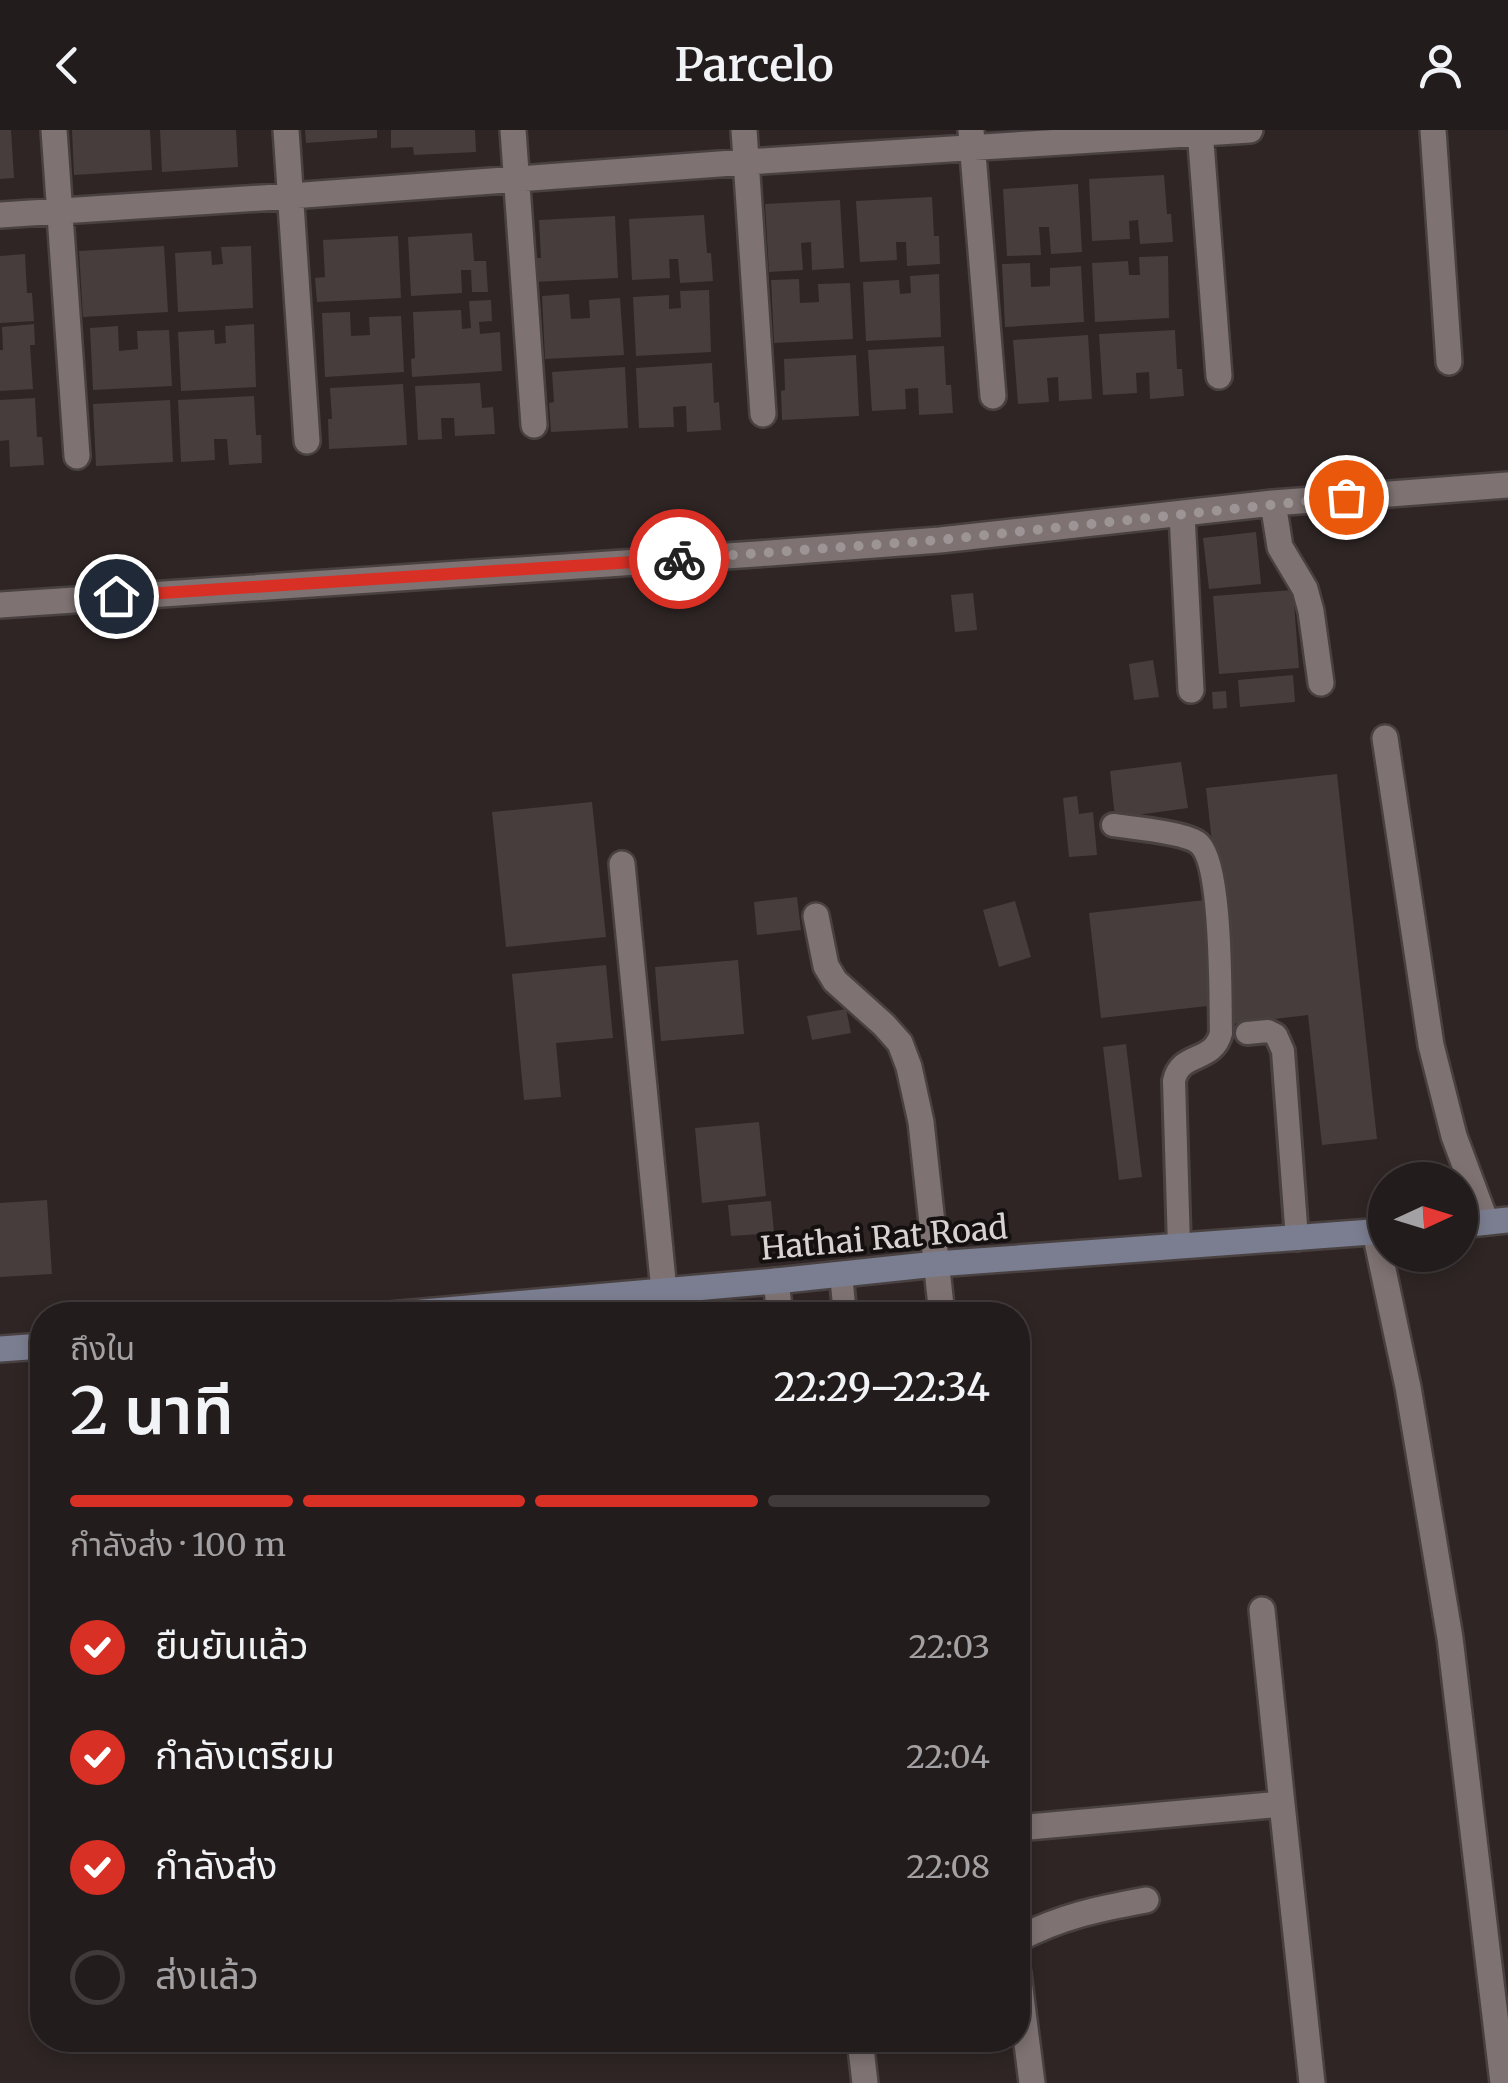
<!DOCTYPE html>
<html lang="th">
<head>
<meta charset="utf-8">
<style>
  :root { --surface:#231c1c; --page:#2b2525; --text:#f1f3f6; --muted:#a3a1a3; --line:#403a3b; --accent:#d93025 }
  body { margin:0; font-family:Merriweather,"Noto Sans Thai",serif; background:var(--page); color:var(--text); height:100vh; display:flex; flex-direction:column; font-size:38px; white-space:nowrap }
  * { box-sizing:border-box; margin:0 }
  p { font-size:32px; color:var(--muted) }
  .icon { flex:none; width:55px; height:55px; fill:none; stroke:currentColor; stroke-width:2; stroke-linecap:round; stroke-linejoin:round }
  .map { position:relative; flex:1; overflow:hidden }
  .sheet { position:absolute; left:30px; top:1172px; width:1000px; height:750px; display:flex; flex-direction:column; background:var(--surface); border-radius:40px; box-shadow:0 5px 15px #0003,0 0 0 2px var(--line) }
  .sheet>* { flex:none }
  .needle { width:65px; rotate:86deg }
  .buttons { position:absolute; left:1368px; top:1032px; display:grid; gap:20px }
  .buttons a { display:grid; place-items:center; width:110px; height:110px; border-radius:50%; background:var(--surface); box-shadow:0 5px 15px #0003,0 0 0 2px var(--line); font-size:50px }
  .pin { position:absolute; display:grid; place-items:center; width:85px; height:85px; color:#fff; margin:-42px; border:5px solid #fff; border-radius:50%; box-shadow:0 2px 10px #0007 }
  .courier { position:absolute; display:grid; place-items:center; width:100px; height:100px; margin:-50px; border:8px solid #d93025; border-radius:50%; background:#fff; color:#222; box-shadow:0 2px 12px #0007 }
  .headline em { font-style:normal; font-weight:600 }
  .headline div { display:flex; flex-direction:column-reverse }
  .headline { display:flex; align-items:center; justify-content:space-between; height:170px; padding:0 40px }
  h1 { font-size:65px; font-weight:600; line-height:75px }
  .bar { display:grid; grid-template-columns:repeat(4,1fr); gap:15px 10px; align-content:center; height:120px; padding:0 40px }
  .bar i { height:12px; border-radius:8px; background:var(--line) }
  .bar .current { background:var(--accent) }
  .bar p { grid-column:span 4 }
  ol { padding:0 40px; list-style:none }
  li { display:flex; align-items:center; gap:30px; height:110px }
  li p { margin-inline-start:auto }
  li .icon { padding:10px; border-radius:50%; background:var(--accent); color:#fff; stroke-width:4 }
  li:last-child { color:var(--muted) }
  li i { width:55px; height:55px; border:5px solid var(--line); border-radius:50% }
  header { display:flex; justify-content:space-between; align-items:center; height:130px; padding:0 40px; background:var(--surface); font-size:45px; font-weight:600 }
  .map>svg:first-child { display:block }
</style>
</head>
<body>
<header><svg class="icon" aria-label="back" viewBox="0 0 24 24"><path d="M15 5l-7 7 7 7"/></svg>Parcelo<svg class="icon" aria-label="person" viewBox="0 0 24 24"><circle cx="12" cy="8" r="4"/><path d="M4 21q1-7 8-7t8 7"/></svg></header>
<div class="map">
<svg width="1508" height="1953" viewBox="0 0 1508 1953">
  <rect width="100%" height="100%" fill="#2f2525"/>
  <path fill="#473d3c" d="M0 0H11L14 48 0 49Z
    M72 0H150L152 40 74 45Z
    M160 0H236L238 37 162 42Z
    M305 0H377V8L306 13Z
    M391 0H475L476 22 414 25 413 17 391 18Z
    M1164 45 1167 84H1171L1173 112 1140 114 1138 90 1129 91 1130 109 1092 111 1089 49Z
    M1078 54 1082 122 1051 124 1049 97H1039L1041 125 1007 126 1003 59Z
    M932 67 934 106H939L940 134 907 136 906 112H896L897 130 860 132 856 71Z
    M840 70 844 138 812 140 811 112 801 113 803 140 769 142 765 74Z
    M704 85 707 123H711L713 151 680 153 678 129H669L670 148 632 150 629 89Z
    M615 86 618 148 533 152 532 128H541L539 90Z
    M472 103 474 131H486L488 162H472L471 140H461L462 163 411 166 408 107Z
    M398 106 401 168 317 172 315 148 325 147 323 110Z
    M164 116 168 182 83 187 79 121Z
    M251 116 253 178 178 182 175 123 211 121 212 135 223 134 221 117Z
    M25 124 27 163H32L34 191 0 193V126Z
    M1168 126 1169 188 1095 192 1092 133 1128 131 1129 145H1140L1139 127Z
    M1030 133 1031 157 1050 156V138L1081 136 1084 192 1005 197 1002 134Z
    M939 144 941 207 866 211 863 152 899 150 900 164 911 163 910 146Z
    M799 149 800 173 819 172 818 154 850 153 853 209 774 213 771 150Z
    M709 160 711 222 636 226 633 167 669 165V179L681 178 680 161Z
    M569 164 571 189 590 188 589 170 620 168 624 225 545 229 542 166Z
    M491 170 492 191 479 192 480 204 500 202 502 241 412 247 411 229 415 228 413 182 461 180 462 199 471 198 469 171Z
    M350 182 351 206 370 205 369 187 401 186 404 242 325 247 322 183Z
    M34 194 35 215H30L33 259 0 261V220H3L2 197Z
    M254 194 256 257 181 261 178 202 214 200 215 214 226 213 225 196Z
    M118 196 119 221 138 219 137 201 169 200 172 256 93 260 90 198Z
    M1175 200 1177 239H1182L1184 266 1150 269 1149 242 1136 243 1137 263 1103 265 1099 204Z
    M1088 205 1092 269 1059 271 1058 247 1047 248 1049 272 1018 274 1013 210Z
    M944 216 946 255H951L953 283 919 285 918 258 905 259 906 279 872 281 868 220Z
    M856 225 859 286 782 290 781 261 785 260 784 229Z
    M712 233 714 273 719 272 721 300 687 302 686 276 673 277 674 297 639 298 636 238Z
    M625 237 628 298 551 302 549 273 554 272 552 242Z
    M480 253 482 278 493 277 495 304 455 306 454 288H441L442 309 418 310 415 256Z
    M403 254 407 315 329 319 328 289H332L330 258Z
    M254 266 256 305H261L262 333 229 335 227 309H214L215 330 181 332 178 270Z
    M35 268 37 307H42L44 335 10 337 9 310 0 311V270Z
    M170 270 173 332 96 336 93 274Z
    M1256 402 1261 454 1209 459 1203 408Z
    M1293 460 1299 538 1219 544 1213 466Z
    M973 463 977 500 955 502 951 465Z
    M1153 530 1159 567 1134 570 1129 534Z
    M1293 545 1295 572 1240 577 1238 550Z
    M1226 561 1227 578 1213 579 1212 562Z
    M1181 632 1188 678 1115 688 1110 641Z
    M1337 644 1377 1009 1322 1015 1308 885 1232 894 1206 658Z
    M1077 666 1079 684 1093 682 1097 725 1069 727 1063 668Z
    M592 672 606 807 506 817 492 682Z
    M797 767 801 800 757 805 754 772Z
    M1205 770 1216 875 1101 888 1089 783Z
    M1015 771 1031 827 999 837 983 780Z
    M738 830 744 904 661 911 655 837Z
    M606 835 613 908 556 913 561 967 524 970 512 844Z
    M846 879 851 903 812 910 807 886Z
    M1126 914 1142 1047 1119 1050 1103 917Z
    M759 992 766 1066 702 1073 695 998Z
    M47 1070 52 1144 0 1147V1073Z
    M771 1071 774 1103 731 1106 728 1075Z"/>
  <g fill="none" stroke-linecap="round" stroke-linejoin="round">
    <defs>
      <path id="lane" d="M1113 695C1133 698 1182 702 1197 712 1223 729 1220 869 1221 903 1213 934 1180 921 1174 951L1179 1116
        M1247 903 1268 901 1276 905 1283 921 1297 1109
        M841 1144 845 1185"/>
      <path id="street" d="M54 0 77 326
        M286 0 307 311
        M513 0 534 295
        M744 0 763 284
        M971 0 993 266
        M1200 0 1219 246
        M1433 0 1449 232
        M0 85 291 66 746 32 1250 0
        M1273 373 1280 417 1305 459 1311 481 1321 553
        M1182 384 1191 560
        M0 475 770 423 940 410 1273 373 1508 355
        M1385 608 1431 915 1454 1006 1486 1092
        M622 734 664 1161
        M816 786 826 836 835 851 884 895 900 913 909 937 921 992 942 1185
        M1375 1102 1408 1257 1450 1508 1503 1953
        M776 1151 780 1185
        M1262 1480 1282 1674
        M1018 1698 1282 1674 1312 1953
        M1018 1809C1062 1786 1098 1779 1146 1770
        M1018 1843 1032 1953
        M860 1910 865 1953"/>
      <path id="secondary" d="M1460 1095 1508 1090
        M389 1185 776 1151 936 1134 1385 1101
        M0 1219 42 1216"/>
    </defs>
    <use href="#lane" stroke="#494141" stroke-width="28"/>
    <use href="#street" stroke="#494141" stroke-width="30"/>
    <use href="#secondary" stroke="#494141" stroke-width="30"/>
    <use href="#lane" stroke="#7e7272" stroke-width="22"/>
    <use href="#street" stroke="#7e7272" stroke-width="25"/>
    <use href="#secondary" stroke="#7a7e90" stroke-width="25"/>
  </g>
  <g fill="none" stroke-linecap="round" stroke-linejoin="round">
    <path stroke="#9d9595" stroke-width="10" stroke-dasharray="0 18" d="M679 429 940 410 1346 367"/>
    <path stroke="#d93025" stroke-width="12" d="M116 466 679 429"/>
  </g>
  <g text-anchor="middle" dominant-baseline="central" stroke-width="8" stroke-linejoin="round" paint-order="stroke">
    <g font-size="32" fill="#d8d2d1" stroke="#14100f">
      <text transform="translate(884 1108) rotate(-5)">Hathai Rat Road</text>
    </g>
  </g>
</svg>
<div class="buttons">
<a><svg class="needle" viewBox="-14 -14 28 28"><path d="M0-13l5 13h-10z" fill="#e53935"/><path d="M0 13l5-13h-10z" fill="#a3a1a3"/></svg></a>
</div>
<div class="pin" style="left:1346px;top:367px;background:#ea580c"><svg class="icon" aria-label="bag" viewBox="0 0 24 24"><path d="M5 8h14l-1 12H6zM9 8a3 3 0 0 1 6 0"/></svg></div>
<div class="pin" style="left:116px;top:466px;background:#1f2937"><svg class="icon" aria-label="home" viewBox="0 0 24 24"><path d="M3 11l9-7 9 7M6 9v11h12V9"/></svg></div>
<div class="courier" style="left:679px;top:429px"><svg class="icon" aria-label="bike" viewBox="0 0 24 24"><circle cx="6" cy="16" r="4"/><circle cx="18" cy="16" r="4"/><path d="M6 16l4-8h5l3 8M10 8l3 8H6M13 5h3"/></svg></div>
<section class="sheet">
<div class="headline"><div><h1>2 นาที</h1><p>ถึงใน</p></div><em>22:29–22:34</em></div>
<div class="bar"><i class="current"></i><i class="current"></i><i class="current"></i><i></i><p>กำลังส่ง · 100 m</p></div>
<ol>
<li><svg class="icon" aria-label="check" viewBox="0 0 24 24"><path d="M5 12l5 5 9-10"/></svg>ยืนยันแล้ว<p>22:03</p></li>
<li><svg class="icon" aria-label="check" viewBox="0 0 24 24"><path d="M5 12l5 5 9-10"/></svg>กำลังเตรียม<p>22:04</p></li>
<li><svg class="icon" aria-label="check" viewBox="0 0 24 24"><path d="M5 12l5 5 9-10"/></svg>กำลังส่ง<p>22:08</p></li>
<li><i></i>ส่งแล้ว</li>
</ol>
</section>
</div>
</body>
</html>
